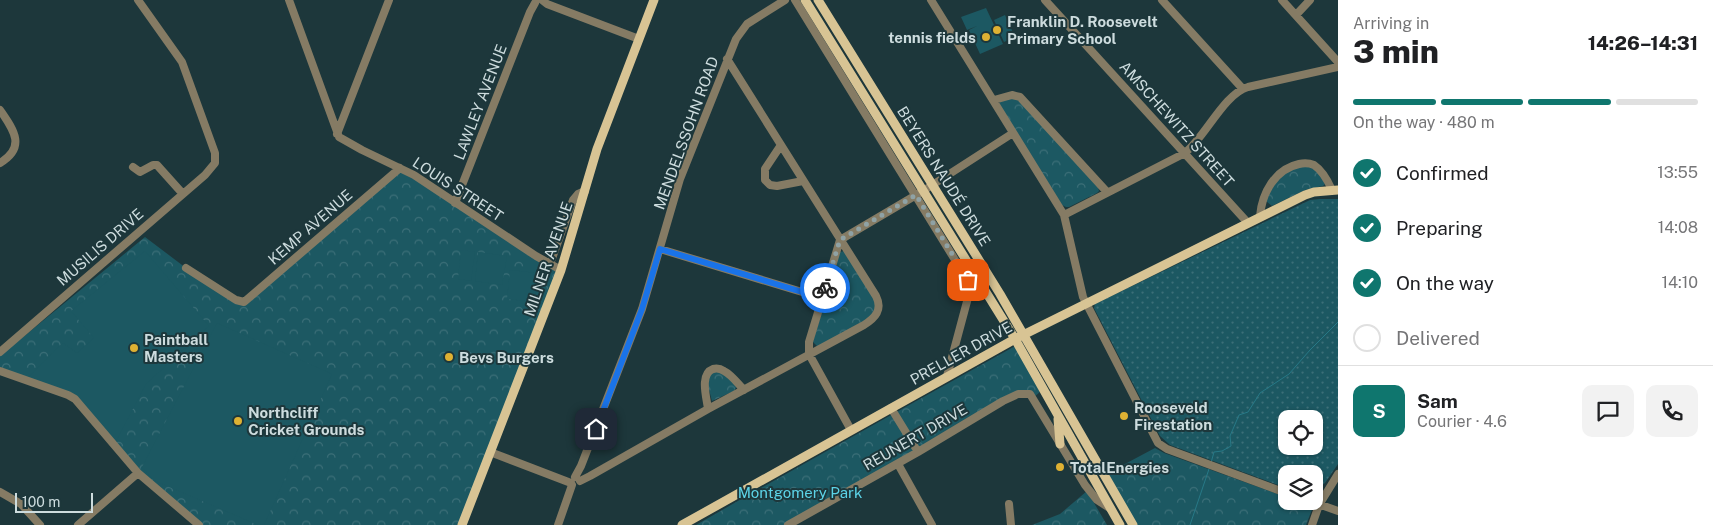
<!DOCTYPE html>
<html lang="en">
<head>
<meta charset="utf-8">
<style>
  :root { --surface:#fff; --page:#f2f2f2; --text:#202124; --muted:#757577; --line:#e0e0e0; --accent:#0f766e }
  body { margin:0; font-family:"Public Sans",sans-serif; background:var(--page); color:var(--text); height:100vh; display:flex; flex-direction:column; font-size:19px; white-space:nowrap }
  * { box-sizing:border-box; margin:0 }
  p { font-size:16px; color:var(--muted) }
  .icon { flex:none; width:28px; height:28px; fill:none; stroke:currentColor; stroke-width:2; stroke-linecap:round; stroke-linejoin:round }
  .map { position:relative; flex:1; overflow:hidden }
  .sheet { display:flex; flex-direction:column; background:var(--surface); width:375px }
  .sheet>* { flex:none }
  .fabs { position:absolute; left:1278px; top:410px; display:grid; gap:10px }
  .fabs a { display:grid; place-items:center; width:45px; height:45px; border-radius:10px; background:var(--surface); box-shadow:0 1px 4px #0004; font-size:25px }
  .scale { position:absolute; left:15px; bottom:12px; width:78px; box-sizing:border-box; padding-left:5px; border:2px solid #cddcde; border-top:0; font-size:14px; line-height:18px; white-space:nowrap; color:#cddcde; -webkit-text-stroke:4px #1d373b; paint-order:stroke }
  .pin { position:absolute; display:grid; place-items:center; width:42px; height:42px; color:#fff; margin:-21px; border-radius:10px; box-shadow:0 2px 8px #0006 }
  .courier { position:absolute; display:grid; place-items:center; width:50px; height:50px; margin:-25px; border:4px solid #1a73e8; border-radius:50%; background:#fff; color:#222; box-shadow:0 1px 6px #0007 }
  .overview em { font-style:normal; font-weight:800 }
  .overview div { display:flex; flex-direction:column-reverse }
  .overview { display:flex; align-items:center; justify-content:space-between; height:85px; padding:0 15px }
  h1 { font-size:32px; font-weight:800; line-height:38px }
  .bar { display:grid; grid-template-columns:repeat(4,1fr); gap:8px 5px; align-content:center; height:60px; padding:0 15px }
  .bar i { height:6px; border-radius:4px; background:var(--line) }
  .bar .on { background:var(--accent) }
  .bar p { grid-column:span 4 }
  .line { display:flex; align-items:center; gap:12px; padding:0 15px; border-top:1px solid var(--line) }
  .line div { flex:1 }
  .round { display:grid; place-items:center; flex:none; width:52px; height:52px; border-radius:10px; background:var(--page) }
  ol { padding:0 15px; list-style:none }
  li { display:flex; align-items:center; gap:15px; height:55px }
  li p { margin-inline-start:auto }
  li .icon { padding:5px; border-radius:50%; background:var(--accent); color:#fff; stroke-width:4 }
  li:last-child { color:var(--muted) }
  li i { width:28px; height:28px; border:2px solid var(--line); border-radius:50% }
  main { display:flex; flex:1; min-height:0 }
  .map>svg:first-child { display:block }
</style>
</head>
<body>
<main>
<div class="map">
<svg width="1338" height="525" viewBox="0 0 1338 525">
  <defs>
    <pattern id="grass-dots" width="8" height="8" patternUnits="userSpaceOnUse" patternTransform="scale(1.25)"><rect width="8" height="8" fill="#1c5862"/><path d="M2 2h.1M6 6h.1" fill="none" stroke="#3c6f78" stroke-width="1.8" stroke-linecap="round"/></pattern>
    <pattern id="park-crowns" width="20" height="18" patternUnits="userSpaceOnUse" patternTransform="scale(1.25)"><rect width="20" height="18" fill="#1c5862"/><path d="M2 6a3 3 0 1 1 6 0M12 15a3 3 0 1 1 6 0" fill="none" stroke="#3c6f78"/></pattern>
  </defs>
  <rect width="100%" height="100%" fill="#1d373b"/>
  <path fill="url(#grass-dots)" fill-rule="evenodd" d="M1320 199H1338V464L1325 483 1314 491V474H1286V488L1170 445 1160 436 1094 308 1095 304 1310 200ZM1286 419H1314V446H1286Z"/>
  <path fill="url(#park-crowns)" d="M1017 97 1098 187 1099 191 1097 193 1069 207H1066L1062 205 999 105 1000 101Z
    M1303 165 1318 169 1325 184 1323 186 1305 190 1272 206 1266 201 1267 197 1281 174Z
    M400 168 561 270 462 525H201L138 473 75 399 0 371V356L145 237 186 268 244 302Z
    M844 251 876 296 877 314 818 347 813 342 814 338 840 252Z
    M1017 345 1040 392 1034 397 1014 398 789 525H696C802 464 910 405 1017 345Z
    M720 370 737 386 734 391 712 401 707 382 711 373Z
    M1155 448 1164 453 1286 497V501H1298L1313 507 1306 525H1137L1108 473Z
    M1087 491 1107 525H1032L1060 514Z"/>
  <path fill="#1c5862" d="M986 8 1003 44 980 54 969 30 977 26 967 30 961 17Z
    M1005 15 1015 37 1004 42 994 20Z
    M461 250 475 252 471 281 458 279Z
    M145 251 209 326 146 384 115 443 75 399 25 380 63 343 77 353 94 338 71 311Z
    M478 252 507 256 502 285 475 281Z
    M510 270 538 273 534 302 507 299Z
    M217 323 332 374 264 525H258L153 480 142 467Z"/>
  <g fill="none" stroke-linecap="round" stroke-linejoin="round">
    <path stroke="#277987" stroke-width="1" d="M1211 463 1214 452 1222 451 1231 446 1230 436 1239 415 1248 412 1260 393 1289 374 1310 350 1338 322
      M1190 525 1209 469"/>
    <path stroke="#857b64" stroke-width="8" d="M289 0 339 137 362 150 414 175 536 256 561 270
      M542 0 547 4 639 39
      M795 0 968 281 969 294 947 376
      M931 0 1064 215 1083 297 1158 443 1167 449 1286 493
      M1045 0 1248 223
      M1162 0 1242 88
      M1282 0 1338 62
      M1296 15 1310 0
      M994 100 1012 95 1020 97 1107 192
      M0 110C13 129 27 147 0 163
      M337 134 389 0
      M781 145 765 169V180L770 185 777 186 803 181
      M133 167 140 172 153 165H157L183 194
      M455 203 530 12 535 3
      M1064 215 1185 153C1206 136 1224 94 1248 87L1338 67
      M1260 216C1262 193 1275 169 1299 164 1304 163 1309 163 1314 165 1323 171 1328 181 1332 190
      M660 249 822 298
      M550 264 573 200 578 194 585 191
      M186 268 236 300 244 302 400 168
      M0 352 205 175 215 163V153L182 62 138 0
      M0 371 68 395 75 399 138 473 199 525
      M891 408 918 452
      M708 409C707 399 699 374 713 369 717 368 721 369 724 371 732 375 738 384 744 390
      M851 430 809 354V342L840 240 923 191 1013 133
      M490 452 571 483
      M898 464 932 525
      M575 477 581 466 642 309 680 179 736 39 747 24 785 0
      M580 481 590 476 708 409 864 325C875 318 883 310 876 296L727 59
      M0 492 21 504 40 525
      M1310 501 1338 511
      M1009 504 1011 525
      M78 525 138 473
      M558 525 572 485
      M788 525 918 452 1003 401 1018 394H1030L1085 485 1097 500 1111 509
      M1312 525 1319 505 1338 474"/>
    <path stroke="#d8c494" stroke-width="9" d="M805 0 1015 339 1120 525
      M818 0 1000 294 1133 525
      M1058 419 1060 444
      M462 525 561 270 597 149 654 0
      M682 525 1015 339 1305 195 1314 192 1338 190"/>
  </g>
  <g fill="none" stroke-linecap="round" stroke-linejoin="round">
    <path stroke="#8fa2a5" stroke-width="5" stroke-dasharray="0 9" d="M825 288 840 240 916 195 968 280"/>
    <path stroke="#1a73e8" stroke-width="6" d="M596 429 642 309 660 249 822 298 825 288"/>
  </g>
  <g fill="#deb133" stroke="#1d373b" stroke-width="2">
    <circle cx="997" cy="30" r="5"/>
    <circle cx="986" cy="37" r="5"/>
    <circle cx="134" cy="348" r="5"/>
    <circle cx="449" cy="357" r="5"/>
    <circle cx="1124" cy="416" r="5"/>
    <circle cx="238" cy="421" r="5"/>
    <circle cx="1060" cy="467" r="5"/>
  </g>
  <g text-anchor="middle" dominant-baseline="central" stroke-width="4" stroke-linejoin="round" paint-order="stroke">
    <g font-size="15" font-weight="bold" fill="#cddcde" stroke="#1d373b" text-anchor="start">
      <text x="1007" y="21">Franklin D. Roosevelt<tspan x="1007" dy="17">Primary School</tspan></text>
      <text x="976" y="37" text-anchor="end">tennis fields</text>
      <text x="144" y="339">Paintball<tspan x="144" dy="17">Masters</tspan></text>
      <text x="459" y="357">Bevs Burgers</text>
      <text x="1134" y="407">Rooseveld<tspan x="1134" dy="17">Firestation</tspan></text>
      <text x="248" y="412">Northcliff<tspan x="248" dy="17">Cricket Grounds</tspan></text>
      <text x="1070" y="467">TotalEnergies</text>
    </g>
    <g font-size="15" fill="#cddcde" stroke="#1d373b">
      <text transform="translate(480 102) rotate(-69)">LAWLEY AVENUE</text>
      <text transform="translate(1177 124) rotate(48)">AMSCHEWITZ STREET</text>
      <text transform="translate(686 133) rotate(-70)">MENDELSSOHN ROAD</text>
      <text transform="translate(944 176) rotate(58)">BEYERS NAUDÉ DRIVE</text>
      <text transform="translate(458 189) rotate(33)">LOUIS STREET</text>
      <text transform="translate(310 227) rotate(-41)">KEMP AVENUE</text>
      <text transform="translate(100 247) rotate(-41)">MUSILIS DRIVE</text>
      <text transform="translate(548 259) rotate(-71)">MILNER AVENUE</text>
      <text transform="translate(961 353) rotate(-29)">PRELLER DRIVE</text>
      <text transform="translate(915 437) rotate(-30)">REUNERT DRIVE</text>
    </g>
    <g font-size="15" fill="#5cd3e7" stroke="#1d373b">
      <text x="800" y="492">Montgomery Park</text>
    </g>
  </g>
</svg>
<div class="fabs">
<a><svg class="icon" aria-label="locate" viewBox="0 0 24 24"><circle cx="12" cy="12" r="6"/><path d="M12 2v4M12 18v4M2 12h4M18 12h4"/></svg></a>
<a><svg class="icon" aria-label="layers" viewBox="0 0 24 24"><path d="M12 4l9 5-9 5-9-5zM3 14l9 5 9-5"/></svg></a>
</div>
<div class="scale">100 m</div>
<div class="pin" style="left:968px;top:280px;background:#ea580c"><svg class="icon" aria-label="bag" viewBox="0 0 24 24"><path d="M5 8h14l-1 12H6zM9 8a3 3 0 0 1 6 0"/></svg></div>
<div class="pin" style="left:596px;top:429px;background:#1f2937"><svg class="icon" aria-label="home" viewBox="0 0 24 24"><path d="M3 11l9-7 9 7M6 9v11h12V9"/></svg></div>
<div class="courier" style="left:825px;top:288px"><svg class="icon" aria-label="bike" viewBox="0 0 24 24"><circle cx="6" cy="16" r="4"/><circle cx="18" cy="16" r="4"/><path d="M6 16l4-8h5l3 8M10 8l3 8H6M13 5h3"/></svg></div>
</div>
<section class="sheet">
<div class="overview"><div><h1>3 min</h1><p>Arriving in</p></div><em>14:26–14:31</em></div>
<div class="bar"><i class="on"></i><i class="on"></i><i class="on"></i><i></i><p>On the way · 480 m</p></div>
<ol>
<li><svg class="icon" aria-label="check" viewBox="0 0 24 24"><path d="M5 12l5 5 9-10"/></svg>Confirmed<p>13:55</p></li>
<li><svg class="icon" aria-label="check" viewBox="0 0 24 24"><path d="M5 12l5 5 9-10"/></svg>Preparing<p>14:08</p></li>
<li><svg class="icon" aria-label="check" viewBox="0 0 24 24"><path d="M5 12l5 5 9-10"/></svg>On the way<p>14:10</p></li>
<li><i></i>Delivered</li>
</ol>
<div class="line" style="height:90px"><b class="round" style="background:var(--accent);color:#fff">S</b><div><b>Sam</b><p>Courier · 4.6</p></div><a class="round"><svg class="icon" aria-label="chat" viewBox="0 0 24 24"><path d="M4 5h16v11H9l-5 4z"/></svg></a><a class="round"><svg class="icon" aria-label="phone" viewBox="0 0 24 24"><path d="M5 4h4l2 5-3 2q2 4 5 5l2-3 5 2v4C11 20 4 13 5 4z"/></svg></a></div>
</section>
</main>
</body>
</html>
